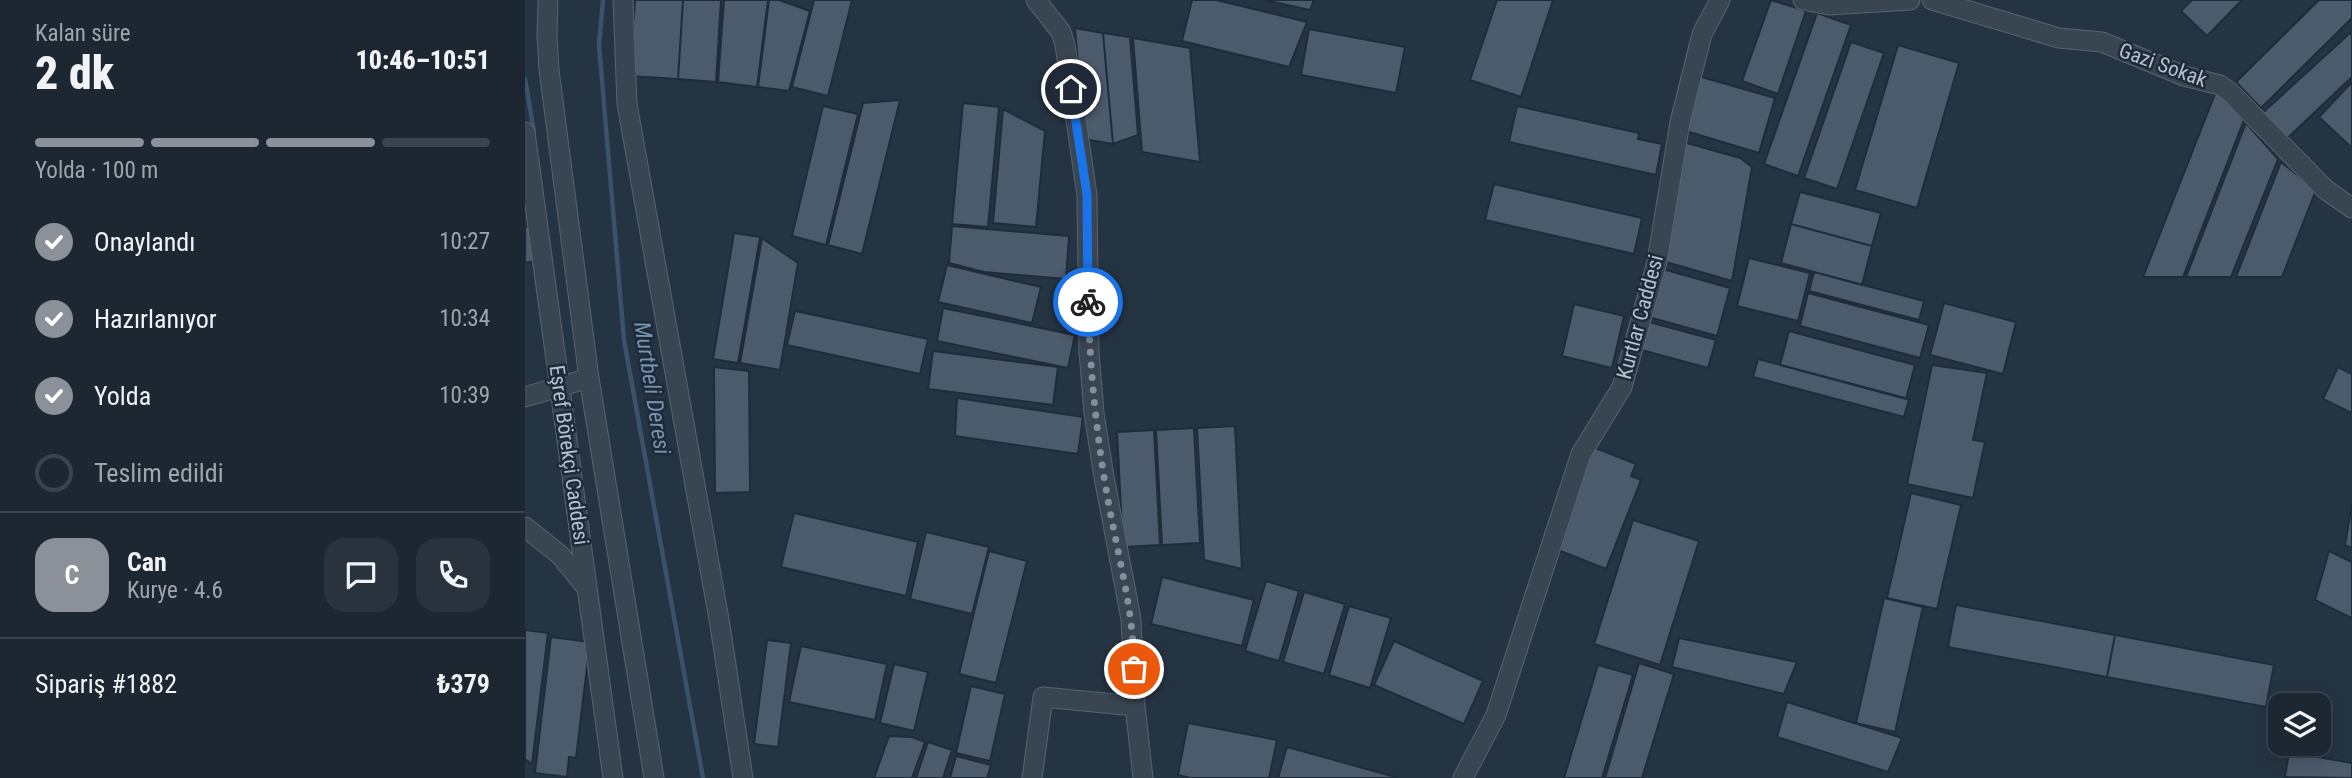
<!DOCTYPE html>
<html lang="tr">
<head>
<meta charset="utf-8">
<style>
  :root { --surface:#1c2732; --page:#29333e; --text:#f1f3f6; --muted:#a0a5ac; --line:#3a444d; --accent:#8c9099 }
  body { margin:0; font-family:"Roboto Condensed",sans-serif; background:var(--page); color:var(--text); height:100vh; display:flex; flex-direction:column; font-size:26px; white-space:nowrap }
  * { box-sizing:border-box; margin:0 }
  p { font-size:23px; color:var(--muted) }
  .icon { flex:none; width:38px; height:38px; fill:none; stroke:currentColor; stroke-width:2; stroke-linecap:round; stroke-linejoin:round }
  .map { position:relative; flex:1; overflow:hidden }
  .side { display:flex; flex-direction:column; background:var(--surface); width:525px }
  .side>* { flex:none }
  .controls { position:absolute; left:1743px; top:693px; display:grid; gap:14px }
  .controls a { display:grid; place-items:center; width:63px; height:63px; border-radius:14px; background:var(--surface); box-shadow:0 4px 18px #0003,0 0 0 2px var(--line); font-size:35px }
  .pin { position:absolute; display:grid; place-items:center; width:60px; height:60px; color:#fff; margin:-30px; border:4px solid #fff; border-radius:50%; box-shadow:0 2px 7px #0007 }
  .courier { position:absolute; display:grid; place-items:center; width:70px; height:70px; margin:-35px; border:5px solid #1a73e8; border-radius:50%; background:#fff; color:#222; box-shadow:0 2px 9px #0007 }
  .summary em { font-style:normal; font-weight:800 }
  .summary div { display:flex; flex-direction:column-reverse }
  .summary { display:flex; align-items:center; justify-content:space-between; height:119px; padding:0 35px }
  h1 { font-size:46px; font-weight:800; line-height:52px }
  .bar { display:grid; grid-template-columns:repeat(4,1fr); gap:10px 7px; align-content:center; height:84px; padding:0 35px }
  .bar i { height:9px; border-radius:5px; background:var(--line) }
  .bar .on { background:var(--accent) }
  .bar p { grid-column:span 4 }
  .line { display:flex; align-items:center; gap:18px; padding:0 35px; border-top:2px solid var(--line) }
  .line div { flex:1 }
  .round { display:grid; place-items:center; flex:none; width:74px; height:74px; border-radius:21px; background:var(--page) }
  ol { padding:0 35px; list-style:none }
  li { display:flex; align-items:center; gap:21px; height:77px }
  li p { margin-inline-start:auto }
  li .icon { padding:7px; border-radius:50%; background:var(--accent); color:#fff; stroke-width:4 }
  li:last-child { color:var(--muted) }
  li i { width:38px; height:38px; border:4px solid var(--line); border-radius:50% }
  main { display:flex; flex:1; min-height:0 }
  .map>svg:first-child { display:block }
</style>
</head>
<body>
<main>
<section class="side">
<div class="summary"><div><h1>2 dk</h1><p>Kalan süre</p></div><em>10:46–10:51</em></div>
<div class="bar"><i class="on"></i><i class="on"></i><i class="on"></i><i></i><p>Yolda · 100 m</p></div>
<ol>
<li><svg class="icon" aria-label="check" viewBox="0 0 24 24"><path d="M5 12l5 5 9-10"/></svg>Onaylandı<p>10:27</p></li>
<li><svg class="icon" aria-label="check" viewBox="0 0 24 24"><path d="M5 12l5 5 9-10"/></svg>Hazırlanıyor<p>10:34</p></li>
<li><svg class="icon" aria-label="check" viewBox="0 0 24 24"><path d="M5 12l5 5 9-10"/></svg>Yolda<p>10:39</p></li>
<li><i></i>Teslim edildi</li>
</ol>
<div class="line" style="height:126px"><b class="round" style="background:var(--accent);color:#fff">C</b><div><b>Can</b><p>Kurye · 4.6</p></div><a class="round"><svg class="icon" aria-label="chat" viewBox="0 0 24 24"><path d="M4 5h16v11H9l-5 4z"/></svg></a><a class="round"><svg class="icon" aria-label="phone" viewBox="0 0 24 24"><path d="M5 4h4l2 5-3 2q2 4 5 5l2-3 5 2v4C11 20 4 13 5 4z"/></svg></a></div>
<div class="line" style="height:91px"><div>Sipariş #1882</div><b>₺379</b></div>
</section>
<div class="map">
<svg width="1827" height="778" viewBox="0 0 1827 778">
  <rect width="100%" height="100%" fill="#253443"/>
  <g fill="none" stroke-linecap="round" stroke-linejoin="round">
    <path stroke="#3a526c" stroke-width="4.5" d="M78 0 74 45 99 340 178 778
      M0 79 9 132"/>
  </g>
  <path fill="#4c5b6c" stroke="#202c3a" stroke-width="2" d="M110 0H158L153 79 105 76Z
    M158 0H196L191 82 153 79Z
    M199 0H243L232 87 193 82Z
    M244 0H254L285 11 264 91 233 87Z
    M289 0H327L303 96 267 87Z
    M667 0H691L782 22 764 67 657 41Z
    M739 0H789L785 10Z
    M972 0H1028L996 97 945 80Z
    M1246 0 1281 11 1253 94 1217 81Z
    M1667 0H1717L1682 36 1656 11Z
    M1794 0H1827V18L1736 108 1711 82Z
    M1292 13 1326 25 1273 176 1239 164Z
    M550 28 578 33 588 144 559 139Z
    M784 29 880 47 871 93 776 75Z
    M578 33 605 37 613 135 588 144Z
    M1825 33 1827 35V77L1756 144 1732 118Z
    M608 38 665 48 675 162 617 152Z
    M1326 42 1359 53 1312 189 1279 178Z
    M1373 45 1434 63 1392 208 1330 190Z
    M1173 76 1250 98 1234 153 1164 132 1159 123Z
    M1827 82V148L1794 117Z
    M1692 89 1719 120 1658 277H1618Z
    M375 100 337 254 303 245 338 103Z
    M438 103 474 107 463 227 427 224Z
    M298 106 333 114 301 245 267 236Z
    M992 106 1114 133 1113 139 1137 144 1131 175 984 142Z
    M478 109 520 131 511 227 468 223Z
    M1721 123 1753 159 1706 277H1661Z
    M1155 141 1215 158 1227 167 1207 281 1134 260Z
    M1756 162 1791 190 1757 277H1711Z
    M969 184 1117 218 1109 254 960 220Z
    M1275 192 1356 213 1347 246 1266 224Z
    M1266 224 1347 246 1337 285 1256 263Z
    M5 226 10 261 0 263V227Z
    M427 226 544 236 541 279 459 272 424 263Z
    M209 233 235 237 213 363 188 359Z
    M237 238 273 263 255 370 215 363Z
    M1224 258 1285 273 1273 321 1212 306Z
    M422 265 516 287 507 323 413 302Z
    M1134 268 1205 288 1192 336 1120 316Z
    M1289 272 1399 301 1394 320 1284 291Z
    M1283 293 1404 325 1395 358 1275 326Z
    M1419 303 1491 322 1478 374 1405 355Z
    M1049 304 1099 316 1087 368 1037 356Z
    M418 308 550 335 543 368 412 341Z
    M270 311 403 339 395 374 262 345Z
    M1120 321 1191 340 1183 368 1113 349Z
    M1264 331 1390 365 1381 399 1255 365Z
    M408 351 533 367 528 405 403 389Z
    M1233 359 1384 399 1379 417 1228 377Z
    M1407 365 1462 373 1448 440 1460 442 1448 498 1382 484Z
    M189 367 224 371 225 492 190 493Z
    M1813 367 1827 374V413L1798 399Z
    M432 398 558 417 553 454 430 436Z
    M710 426 717 569 679 560 672 428Z
    M669 428 675 543 637 545 631 430Z
    M629 430 635 545 598 547 592 432Z
    M1068 447 1111 464 1106 476 1116 480 1081 569 1028 548Z
    M1386 493 1436 505 1412 609 1362 598Z
    M1827 504V548L1820 545Z
    M269 513 393 542 381 596 256 567Z
    M1108 520 1174 541 1135 665 1069 644Z
    M401 532 464 547 447 614 385 599Z
    M464 551 502 561 471 683 434 674Z
    M1804 551 1827 562V618L1790 600Z
    M637 577 729 600 717 646 626 624Z
    M741 581 774 591 754 661 720 651Z
    M779 592 820 604 799 674 758 662Z
    M1359 598 1398 607 1370 732 1331 723Z
    M1431 605 1590 635 1582 677 1423 647Z
    M824 606 866 618 845 688 804 675Z
    M0 630 23 633 7 764 0 759Z
    M1590 635 1749 665 1741 707 1582 677Z
    M26 637 65 642 51 758 44 757 42 777 10 773Z
    M1154 638 1272 662 1259 694 1147 667Z
    M242 640 266 643 253 747 229 744Z
    M869 641 958 681 939 724 849 685Z
    M276 646 362 664 350 720 264 702Z
    M1114 663 1149 674 1117 778H1080Z
    M369 664 403 672 389 731 355 723Z
    M1073 665 1108 675 1077 778H1039Z
    M446 686 480 694 465 761 431 753Z
    M1262 702 1377 738 1363 772 1252 737Z
    M663 723 752 740 744 778H666L653 775Z
    M364 736 387 737 400 742 387 778H349Z
    M403 742 427 750 418 778H391Z
    M762 747 874 778H753Z
    M1764 752 1827 763V778L1760 777Z
    M431 756 466 765 462 778H425Z"/>
  <g fill="none" stroke-linecap="round" stroke-linejoin="round">
    <defs>
      <path id="minor" d="M23 0 22 36 24 70 64 378 129 778
        M98 0 102 104 195 625 218 778
        M511 0 536 32 540 45 562 195 564 352 569 413 579 477 606 619 610 706 618 778
        M1278 0 1304 5 1385 0
        M1407 0 1534 38 1577 42 1659 76 1695 85 1705 92 1801 190 1827 208
        M0 132 88 778
        M0 397 64 378
        M0 527 35 555 62 588
        M507 778 518 697 610 706
        M938 778 971 715 1056 454 1097 387 1132 262 1155 122 1177 34 1195 0"/>
    </defs>
    <use href="#minor" stroke="#586370" stroke-width="21"/>
    <use href="#minor" stroke="#3a4552" stroke-width="19"/>
  </g>
  <g fill="none" stroke-linecap="round" stroke-linejoin="round">
    <path stroke="#848f9c" stroke-width="7" stroke-dasharray="0 12.6" d="M563 302C565 368 571 434 583 500 593 556 609 612 609 669"/>
    <path stroke="#1a73e8" stroke-width="9" d="M546 89 562 195 563 302"/>
  </g>
  <g text-anchor="middle" dominant-baseline="central" stroke-width="5" stroke-linejoin="round" paint-order="stroke">
    <g font-size="21" fill="#b7c0cc" stroke="#1e2a38">
      <text transform="translate(1638 65) rotate(20)">Gazi Sokak</text>
      <text transform="translate(1115 317) rotate(-75)">Kurtlar Caddesi</text>
      <text transform="translate(44 455) rotate(82)">Eşref Börekçi Caddesi</text>
    </g>
    <g font-size="23" font-style="italic" fill="#7693b0" stroke="#1e2a38">
      <text transform="translate(127 388) rotate(81)">Murtbeli Deresi</text>
    </g>
  </g>
</svg>
<div class="controls">
<a><svg class="icon" aria-label="layers" viewBox="0 0 24 24"><path d="M12 4l9 5-9 5-9-5zM3 14l9 5 9-5"/></svg></a>
</div>
<div class="pin" style="left:609px;top:669px;background:#ea580c"><svg class="icon" aria-label="bag" viewBox="0 0 24 24"><path d="M5 8h14l-1 12H6zM9 8a3 3 0 0 1 6 0"/></svg></div>
<div class="pin" style="left:546px;top:89px;background:#1f2937"><svg class="icon" aria-label="home" viewBox="0 0 24 24"><path d="M3 11l9-7 9 7M6 9v11h12V9"/></svg></div>
<div class="courier" style="left:563px;top:302px"><svg class="icon" aria-label="bike" viewBox="0 0 24 24"><circle cx="6" cy="16" r="4"/><circle cx="18" cy="16" r="4"/><path d="M6 16l4-8h5l3 8M10 8l3 8H6M13 5h3"/></svg></div>
</div>
</main>
</body>
</html>
